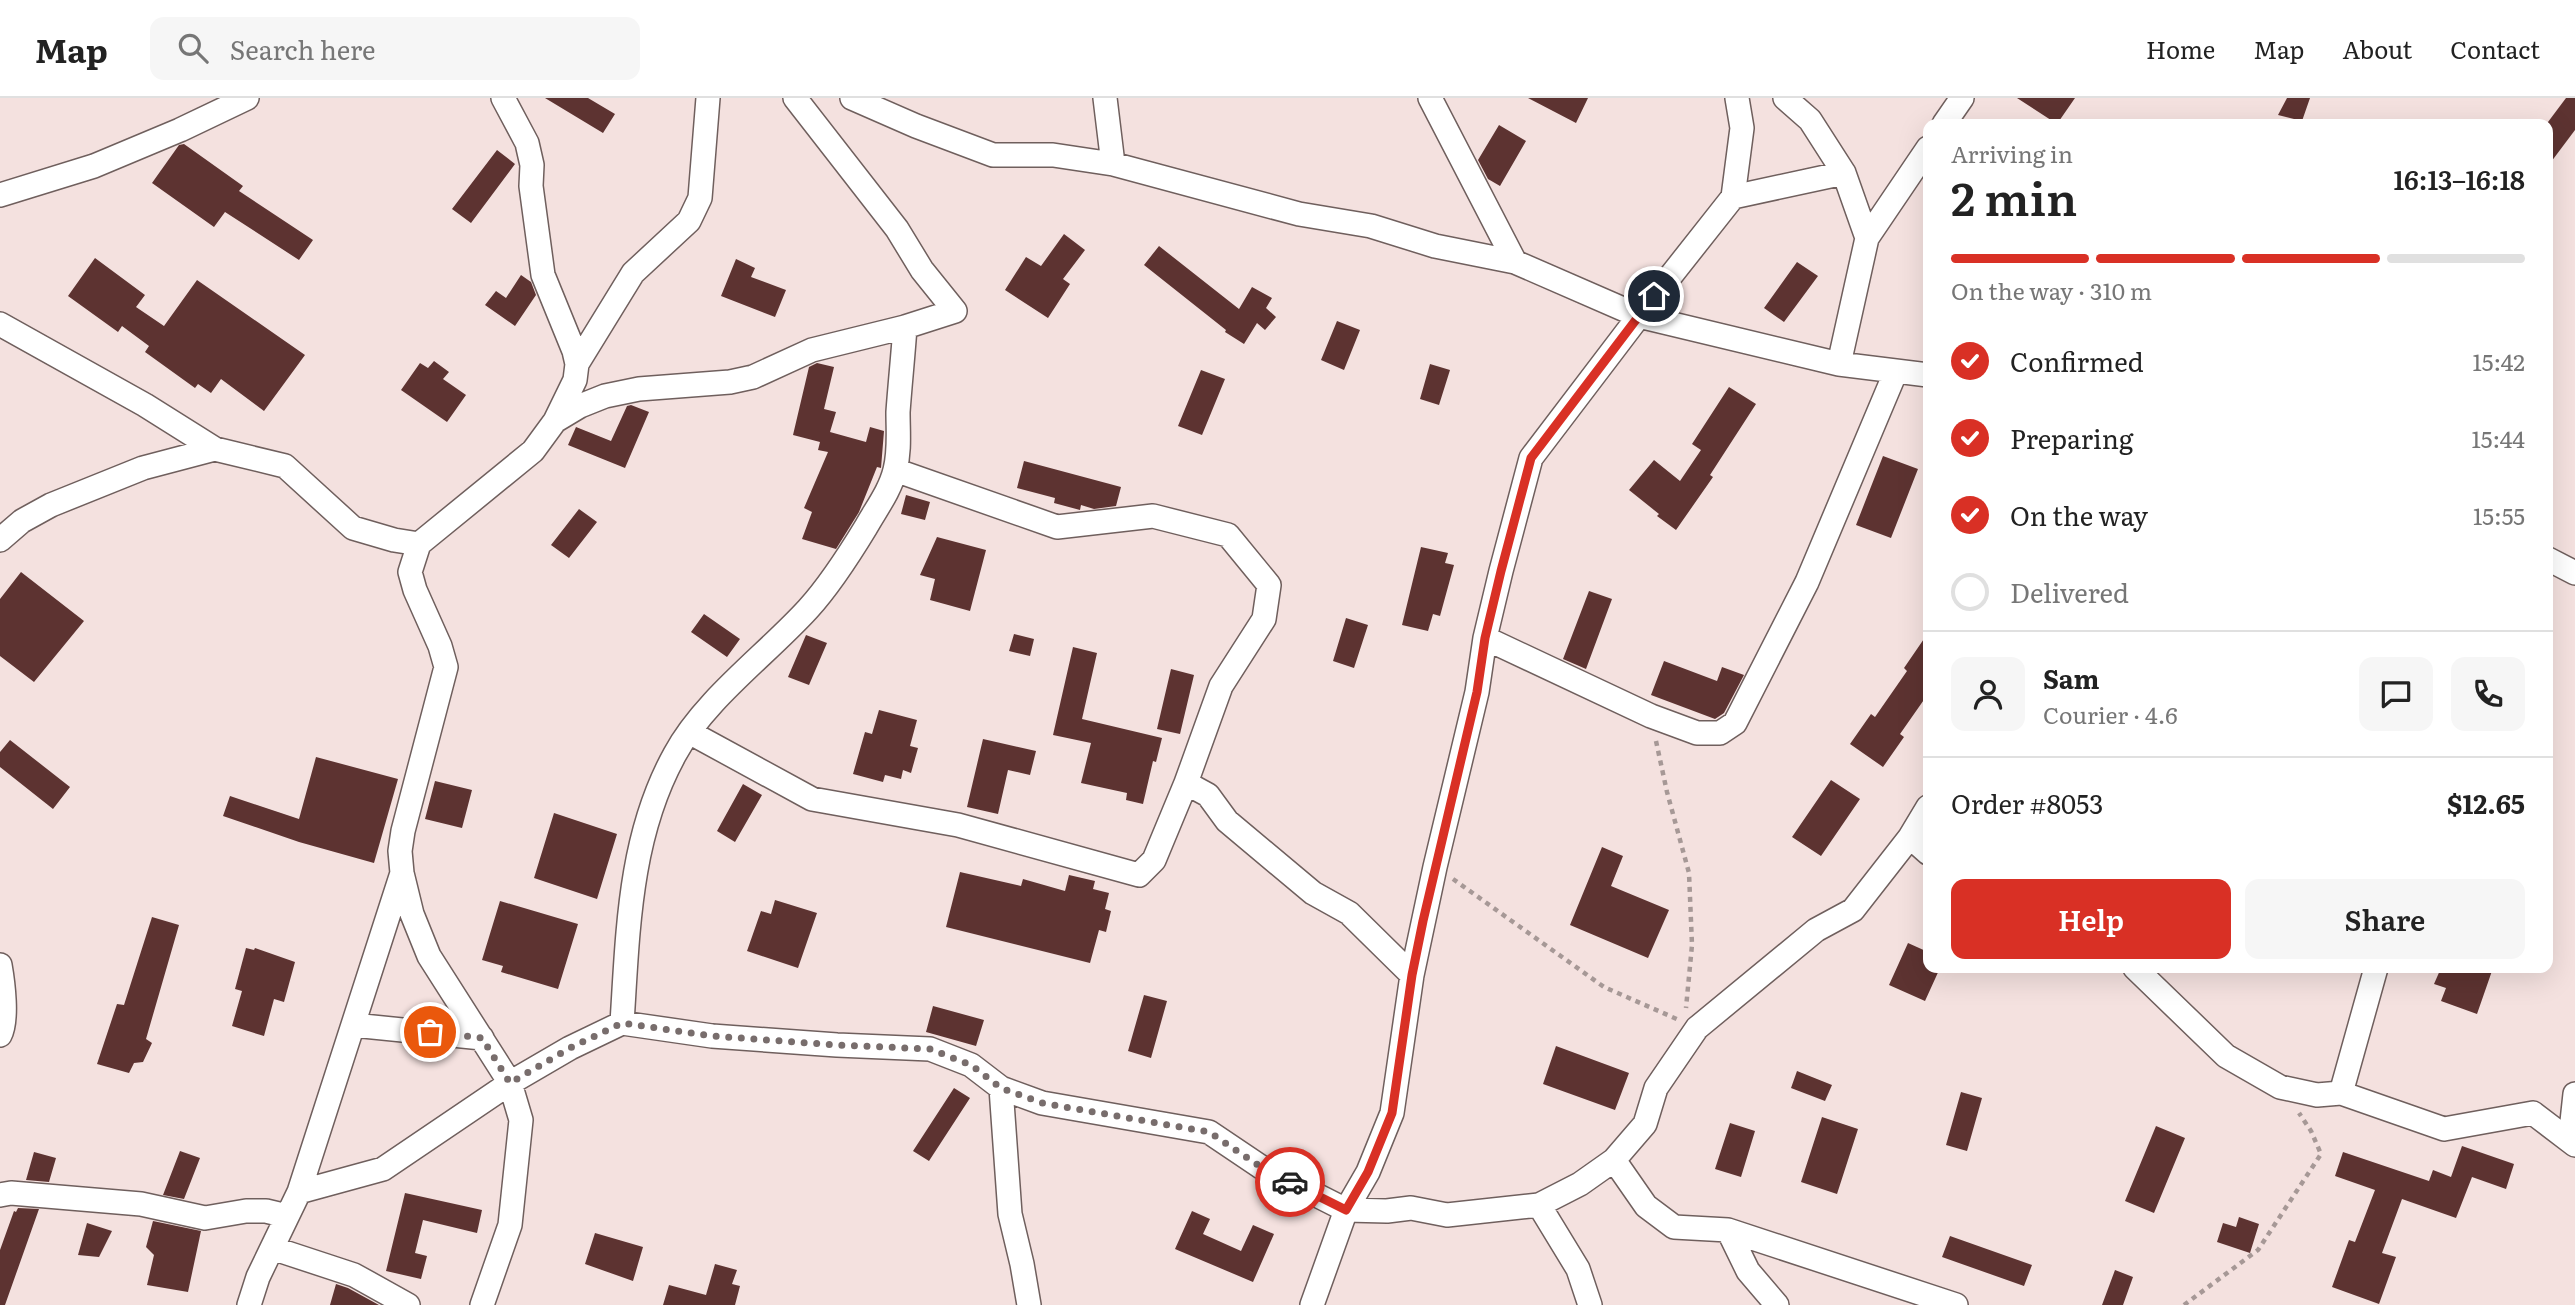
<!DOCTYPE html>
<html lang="en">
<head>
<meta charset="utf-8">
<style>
  :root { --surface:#fff; --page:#f6f6f6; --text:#222; --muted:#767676; --line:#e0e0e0; --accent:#d93025 }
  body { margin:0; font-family:Literata,serif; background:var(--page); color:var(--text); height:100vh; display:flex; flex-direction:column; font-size:26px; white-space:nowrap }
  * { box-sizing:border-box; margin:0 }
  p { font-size:23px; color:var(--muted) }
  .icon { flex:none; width:38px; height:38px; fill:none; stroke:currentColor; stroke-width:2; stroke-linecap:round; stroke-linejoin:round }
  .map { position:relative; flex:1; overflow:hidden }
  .panel { position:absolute; left:1923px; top:21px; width:630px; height:854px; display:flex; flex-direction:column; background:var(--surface); border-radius:14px; box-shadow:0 7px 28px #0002 }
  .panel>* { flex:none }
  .pin { position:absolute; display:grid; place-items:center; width:60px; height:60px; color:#fff; margin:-30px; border:4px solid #fff; border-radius:50%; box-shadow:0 2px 7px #0007 }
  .courier { position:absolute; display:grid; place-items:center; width:70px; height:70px; margin:-35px; border:5px solid #d93025; border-radius:50%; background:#fff; color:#222; box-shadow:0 2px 9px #0007 }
  .summary em { font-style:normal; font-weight:600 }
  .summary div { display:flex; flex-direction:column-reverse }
  .summary { display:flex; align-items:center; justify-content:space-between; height:119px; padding:0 28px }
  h1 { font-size:46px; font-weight:600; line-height:52px }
  .bar { display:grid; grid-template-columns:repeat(4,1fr); gap:10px 7px; align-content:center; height:84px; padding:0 28px }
  .bar i { height:9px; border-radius:5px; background:var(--line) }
  .bar .current { background:var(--accent) }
  .bar p { grid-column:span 4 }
  .line { display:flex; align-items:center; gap:18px; padding:0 28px; border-top:2px solid var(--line) }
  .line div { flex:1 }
  .round { display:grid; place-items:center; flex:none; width:74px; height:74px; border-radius:14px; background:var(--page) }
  ol { padding:0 28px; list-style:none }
  li { display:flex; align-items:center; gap:21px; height:77px }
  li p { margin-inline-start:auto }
  li .icon { padding:7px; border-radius:50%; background:var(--accent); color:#fff; stroke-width:4 }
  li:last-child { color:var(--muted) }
  li i { width:38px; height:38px; border:4px solid var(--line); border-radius:50% }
  .cta { display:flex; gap:14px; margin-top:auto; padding:14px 28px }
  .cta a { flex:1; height:80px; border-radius:14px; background:var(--accent); color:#fff; font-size:28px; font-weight:600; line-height:80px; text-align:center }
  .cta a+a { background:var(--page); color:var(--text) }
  header { display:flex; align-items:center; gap:42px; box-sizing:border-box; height:98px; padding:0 35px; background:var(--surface); border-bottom:2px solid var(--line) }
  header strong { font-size:33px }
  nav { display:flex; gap:38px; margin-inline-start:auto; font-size:24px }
  .search { width:490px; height:63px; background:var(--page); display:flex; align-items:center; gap:18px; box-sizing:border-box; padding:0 24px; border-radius:14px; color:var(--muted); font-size:26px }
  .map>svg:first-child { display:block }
</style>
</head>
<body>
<header>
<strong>Map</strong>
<div class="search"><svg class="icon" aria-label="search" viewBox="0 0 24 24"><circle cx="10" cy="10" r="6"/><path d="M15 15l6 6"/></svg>Search here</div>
<nav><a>Home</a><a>Map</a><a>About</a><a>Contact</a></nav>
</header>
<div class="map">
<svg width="2575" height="1207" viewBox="0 0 2575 1207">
  <rect width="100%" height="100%" fill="#f4e1df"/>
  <path fill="#5d3331" d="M545 0H588L615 16 603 35Z
    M1528 0H1588L1576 25Z
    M2017 0H2075L2057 26Z
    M2287 0H2310L2302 23 2278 17Z
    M2566 0H2575V32L2548 68V24Z
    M1499 27 1526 43 1500 88 1488 81 1478 62Z
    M184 46 243 88 239 93 313 142 299 162 225 114 214 129 152 85 179 47Z
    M497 52 515 66 471 125 452 111Z
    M1064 136 1085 152 1063 181 1070 186 1048 220 1005 192 1026 159 1041 168Z
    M1159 148 1239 211 1252 189 1272 200 1266 210 1276 219 1265 232 1257 225 1244 246 1225 234 1226 232 1144 167Z
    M95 160 145 197 136 209 164 228 197 182 305 257 264 313 221 281 211 295 198 286 195 290 145 254 149 248 122 228 118 234 68 198Z
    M736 161 755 170 751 179 786 192 775 219 721 198Z
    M1797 164 1818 178 1784 224 1764 210Z
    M521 177 531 184 536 197 515 228 485 207 496 193 506 200Z
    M1337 223 1360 232 1344 272 1321 262Z
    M434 263 449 274 443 281 466 297 447 324 401 292 420 265 428 270Z
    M817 265 834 269 824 311 836 314 830 334 866 344 870 329 884 333 881 370 877 369 859 414 836 451 802 441 812 414 804 410 828 354 818 352 820 344 793 337 809 269Z
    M1430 266 1450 272 1439 307 1420 301Z
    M1201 272 1225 281 1202 337 1178 328Z
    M1729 289 1756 306 1710 377 1713 379 1676 432 1657 418 1659 416 1629 392 1654 362 1680 383 1701 352 1692 346Z
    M631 307 649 314 625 370 568 347 576 329 611 343 627 308Z
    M1883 358 1918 371 1891 440 1856 427Z
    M1024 363 1121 389 1116 408 1094 411 1081 407 1080 412 1054 405 1055 400 1017 390Z
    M906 397 930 404 925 422 901 416Z
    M579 411 597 424 569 460 551 447Z
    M937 439 986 452 970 513 930 502 935 481 920 477Z
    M1421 449 1448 455 1445 465 1454 467 1440 518 1433 516 1428 533 1402 527Z
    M21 474 84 523 34 584 0 558V501Z
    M1589 493 1612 501 1586 571 1563 561Z
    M704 516 740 541 727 559 691 534Z
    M1346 520 1368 527 1354 570 1333 563Z
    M1928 535V596L1900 636 1904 639 1883 669 1850 646 1871 616 1875 619 1907 573 1904 570Z
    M1014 536 1034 541 1030 558 1009 553Z
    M806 537 827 545 809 587 788 579Z
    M1073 549 1097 555 1082 621 1162 640 1156 664 1153 663 1143 706 1126 702 1127 695 1081 685 1091 645 1053 637Z
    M1664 563 1717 583 1722 569 1744 577 1724 615 1715 621 1651 597Z
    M1171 571 1194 577 1180 636 1157 631Z
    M879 612 917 622 910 648 918 650 911 675 903 672 901 681 885 677 883 684 853 676 865 634 872 636Z
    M983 641 1036 653 1030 677 1008 672 998 716 967 709Z
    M10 642 70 689 53 711 0 669V654Z
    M316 659 398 681 374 765 299 744 223 718 230 698 299 721Z
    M1831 682 1860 701 1821 758 1792 739Z
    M435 683 472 692 462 730 425 721Z
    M743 686 762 697 735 744 717 733Z
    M554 715 617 736 597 801 534 780Z
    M1602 749 1623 758 1611 788 1669 812 1648 860 1570 827Z
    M960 774 1021 788 1023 781 1065 793 1069 777 1095 783 1093 791 1109 795 1105 811 1111 813 1106 834 1099 832 1090 865 946 829Z
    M775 802 817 815 798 870 747 853 761 813 771 816Z
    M500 803 578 826 558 891 501 874 503 868 482 862Z
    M152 819 179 827 146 941 152 945 143 964 134 965 129 975 97 966 117 906 124 907Z
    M1908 845 1928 854V870H1940L1925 903 1889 887Z
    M246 850 254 852 255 850 295 864 284 904 274 901 264 938 232 928 242 893 235 891Z
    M2441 870H2493L2477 916 2441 903 2446 890 2434 886Z
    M1144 897 1167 903 1151 960 1128 953Z
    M933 908 984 922 976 948 926 934Z
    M1556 948 1629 975 1615 1012 1543 986Z
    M1797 973 1832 987 1825 1003 1791 990Z
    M954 990 970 1000 929 1063 913 1053Z
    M1961 994 1982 1000 1967 1053 1946 1047Z
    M1822 1019 1858 1031 1837 1096 1801 1084Z
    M1730 1025 1755 1033 1741 1079 1715 1071Z
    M2156 1028 2185 1040 2154 1115 2125 1103Z
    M2462 1048 2514 1066 2506 1091 2472 1079 2456 1120 2402 1101 2382 1155 2396 1159 2379 1206 2332 1189 2349 1142 2355 1144 2375 1092 2335 1078 2343 1054 2429 1083 2433 1072 2451 1079Z
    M180 1053 200 1060 184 1101 163 1097Z
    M34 1054 56 1060 49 1084 26 1082Z
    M405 1095 482 1112 477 1135 423 1122 415 1155 427 1158 421 1181 386 1173Z
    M18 1110 39 1111 5 1207H0V1152L14 1113 16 1114Z
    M1192 1113 1210 1121 1203 1136 1241 1153 1253 1127 1274 1136 1253 1184 1175 1151Z
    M2239 1119 2259 1126 2250 1155 2217 1144 2223 1125 2236 1129Z
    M153 1123 201 1133 188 1194 147 1187 154 1157 146 1149Z
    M87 1125 112 1133 99 1159 78 1157Z
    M595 1135 643 1149 633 1183 585 1166Z
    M1950 1138 2032 1167 2024 1188 1942 1159Z
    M715 1166 737 1172 732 1186 740 1188 735 1207H663L669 1187 706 1197Z
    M2115 1172 2133 1179 2123 1207H2102Z
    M336 1186 348 1190 379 1207H330Z"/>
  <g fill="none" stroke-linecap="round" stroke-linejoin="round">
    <defs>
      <path id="minor" d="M852 0 916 28 993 57H1053L1113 66 1299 116 1371 128 1435 148 1515 164 1639 218 1839 266
        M1105 0 1113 66
        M1430 0 1515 164
        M1785 0 1810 22 1844 75 1867 140 1839 266 1928 277
        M1944 26 1962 0
        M0 97 94 68 180 32 247 0
        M1733 99 1742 30 1737 0
        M1867 140 1928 50
        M0 226 145 307 215 351
        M577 266 633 175 689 123 700 100 708 0
        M555 323 580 308 605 298 639 291 730 284 753 279 812 252 905 229 955 213 922 172 897 131 795 0
        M895 372 1057 429 1153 418 1228 437 1269 487 1264 521 1221 588 1186 685 1208 697 1227 723 1313 795 1349 815 1412 877
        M0 442 22 423 51 407 143 370 215 351 285 368 353 430 394 442 419 446
        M2548 461 2575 475
        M1485 540 1651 618 1697 635H1720L1735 625 1807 484 1896 273
        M689 634 812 701 958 727 1139 777 1154 762 1186 685
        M1910 739 1928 709
        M0 867C3 884 8 922 0 937
        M2135 870 2226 958 2280 989 2317 997 2341 995 2444 1031 2533 1015 2575 1047
        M622 925C628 833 629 739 675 656 704 602 766 557 808 511 830 487 849 457 866 429 876 411 890 393 895 372 900 353 898 334 898 314 900 286 903 258 905 229
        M353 927 482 940
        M1001 990 1010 1116 1022 1166 1029 1207
        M2341 995 2376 870
        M2570 1042 2575 996
        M1614 1062 1646 1108 1674 1129 1728 1132 1956 1207
        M299 1094 383 1071 510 985 570 950 622 925 712 938 837 947 930 951 971 967 1001 990 1042 1005 1209 1034 1261 1069 1346 1112 1387 1113 1411 1110 1447 1117 1539 1107 1580 1086 1614 1062 1645 1026 1656 990 1697 930 1816 832 1853 812 1910 739 1928 755
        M0 1097 11 1095 141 1106 205 1120 246 1113H266L287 1118
        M1539 1107 1578 1171 1590 1207
        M1728 1132 1748 1173 1777 1207
        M272 1150 354 1177 408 1207
        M249 1207 258 1179 299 1094 402 775
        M482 1207 510 1127 521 1022 510 985 429 858 412 816 402 775 400 753 403 733 446 569 440 548 415 492 410 474 419 446 533 353 555 323 575 282 577 266 574 253 543 177 531 88 532 67 527 45 503 0
        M1312 1207 1346 1112 1368 1074 1392 1015 1412 877 1435 769 1477 594 1485 540 1501 473 1531 360 1639 218 1733 99 1844 75"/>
    </defs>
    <use href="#minor" stroke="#6f5f5d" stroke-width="26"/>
    <path stroke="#a69896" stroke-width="4.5" stroke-dasharray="5 5" stroke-linecap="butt" d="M1656 643 1667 694 1689 775 1692 847 1686 910
      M1453 781 1604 889 1679 922
      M2184 1207 2258 1152 2321 1056 2311 1033 2299 1015"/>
    <use href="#minor" stroke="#fff" stroke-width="23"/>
  </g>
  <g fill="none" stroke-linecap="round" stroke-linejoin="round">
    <path stroke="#786d6c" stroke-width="7" stroke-dasharray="0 12.6" d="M430 934 482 940 510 985 570 950 622 925 712 938 837 947 930 951 971 967 1001 990 1042 1005 1209 1034 1261 1069 1290 1084"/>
    <path stroke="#d93025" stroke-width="9" d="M1290 1084 1346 1112 1368 1074 1392 1015 1412 877 1423 823 1477 594 1485 540 1501 473 1531 360 1654 198"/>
  </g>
</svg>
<div class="pin" style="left:430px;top:934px;background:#ea580c"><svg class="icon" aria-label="bag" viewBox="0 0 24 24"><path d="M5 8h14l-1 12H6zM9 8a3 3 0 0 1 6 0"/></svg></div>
<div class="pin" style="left:1654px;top:198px;background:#1f2937"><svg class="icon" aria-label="home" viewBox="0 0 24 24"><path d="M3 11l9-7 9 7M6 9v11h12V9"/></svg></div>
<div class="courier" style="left:1290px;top:1084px"><svg class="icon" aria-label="car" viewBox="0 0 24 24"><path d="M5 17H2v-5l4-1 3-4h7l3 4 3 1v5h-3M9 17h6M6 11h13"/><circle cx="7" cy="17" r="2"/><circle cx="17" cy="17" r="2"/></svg></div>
<section class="panel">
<div class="summary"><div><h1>2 min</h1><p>Arriving in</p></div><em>16:13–16:18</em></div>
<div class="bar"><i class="current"></i><i class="current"></i><i class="current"></i><i></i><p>On the way · 310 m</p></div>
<ol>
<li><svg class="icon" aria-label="check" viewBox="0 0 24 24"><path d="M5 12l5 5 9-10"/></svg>Confirmed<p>15:42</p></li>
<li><svg class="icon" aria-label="check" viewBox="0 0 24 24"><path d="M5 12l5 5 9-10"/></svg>Preparing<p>15:44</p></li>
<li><svg class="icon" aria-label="check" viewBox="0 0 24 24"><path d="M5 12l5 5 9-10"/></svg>On the way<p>15:55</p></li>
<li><i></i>Delivered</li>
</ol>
<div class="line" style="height:126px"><a class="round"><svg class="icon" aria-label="person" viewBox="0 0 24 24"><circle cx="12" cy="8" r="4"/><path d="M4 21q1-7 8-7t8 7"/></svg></a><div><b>Sam</b><p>Courier · 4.6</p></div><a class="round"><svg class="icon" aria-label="chat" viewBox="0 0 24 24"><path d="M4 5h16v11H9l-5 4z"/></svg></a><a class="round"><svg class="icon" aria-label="phone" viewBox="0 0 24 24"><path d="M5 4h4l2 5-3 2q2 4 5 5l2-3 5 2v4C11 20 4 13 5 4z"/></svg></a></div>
<div class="line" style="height:91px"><div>Order #8053</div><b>$12.65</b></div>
<div class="cta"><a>Help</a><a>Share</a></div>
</section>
</div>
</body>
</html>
